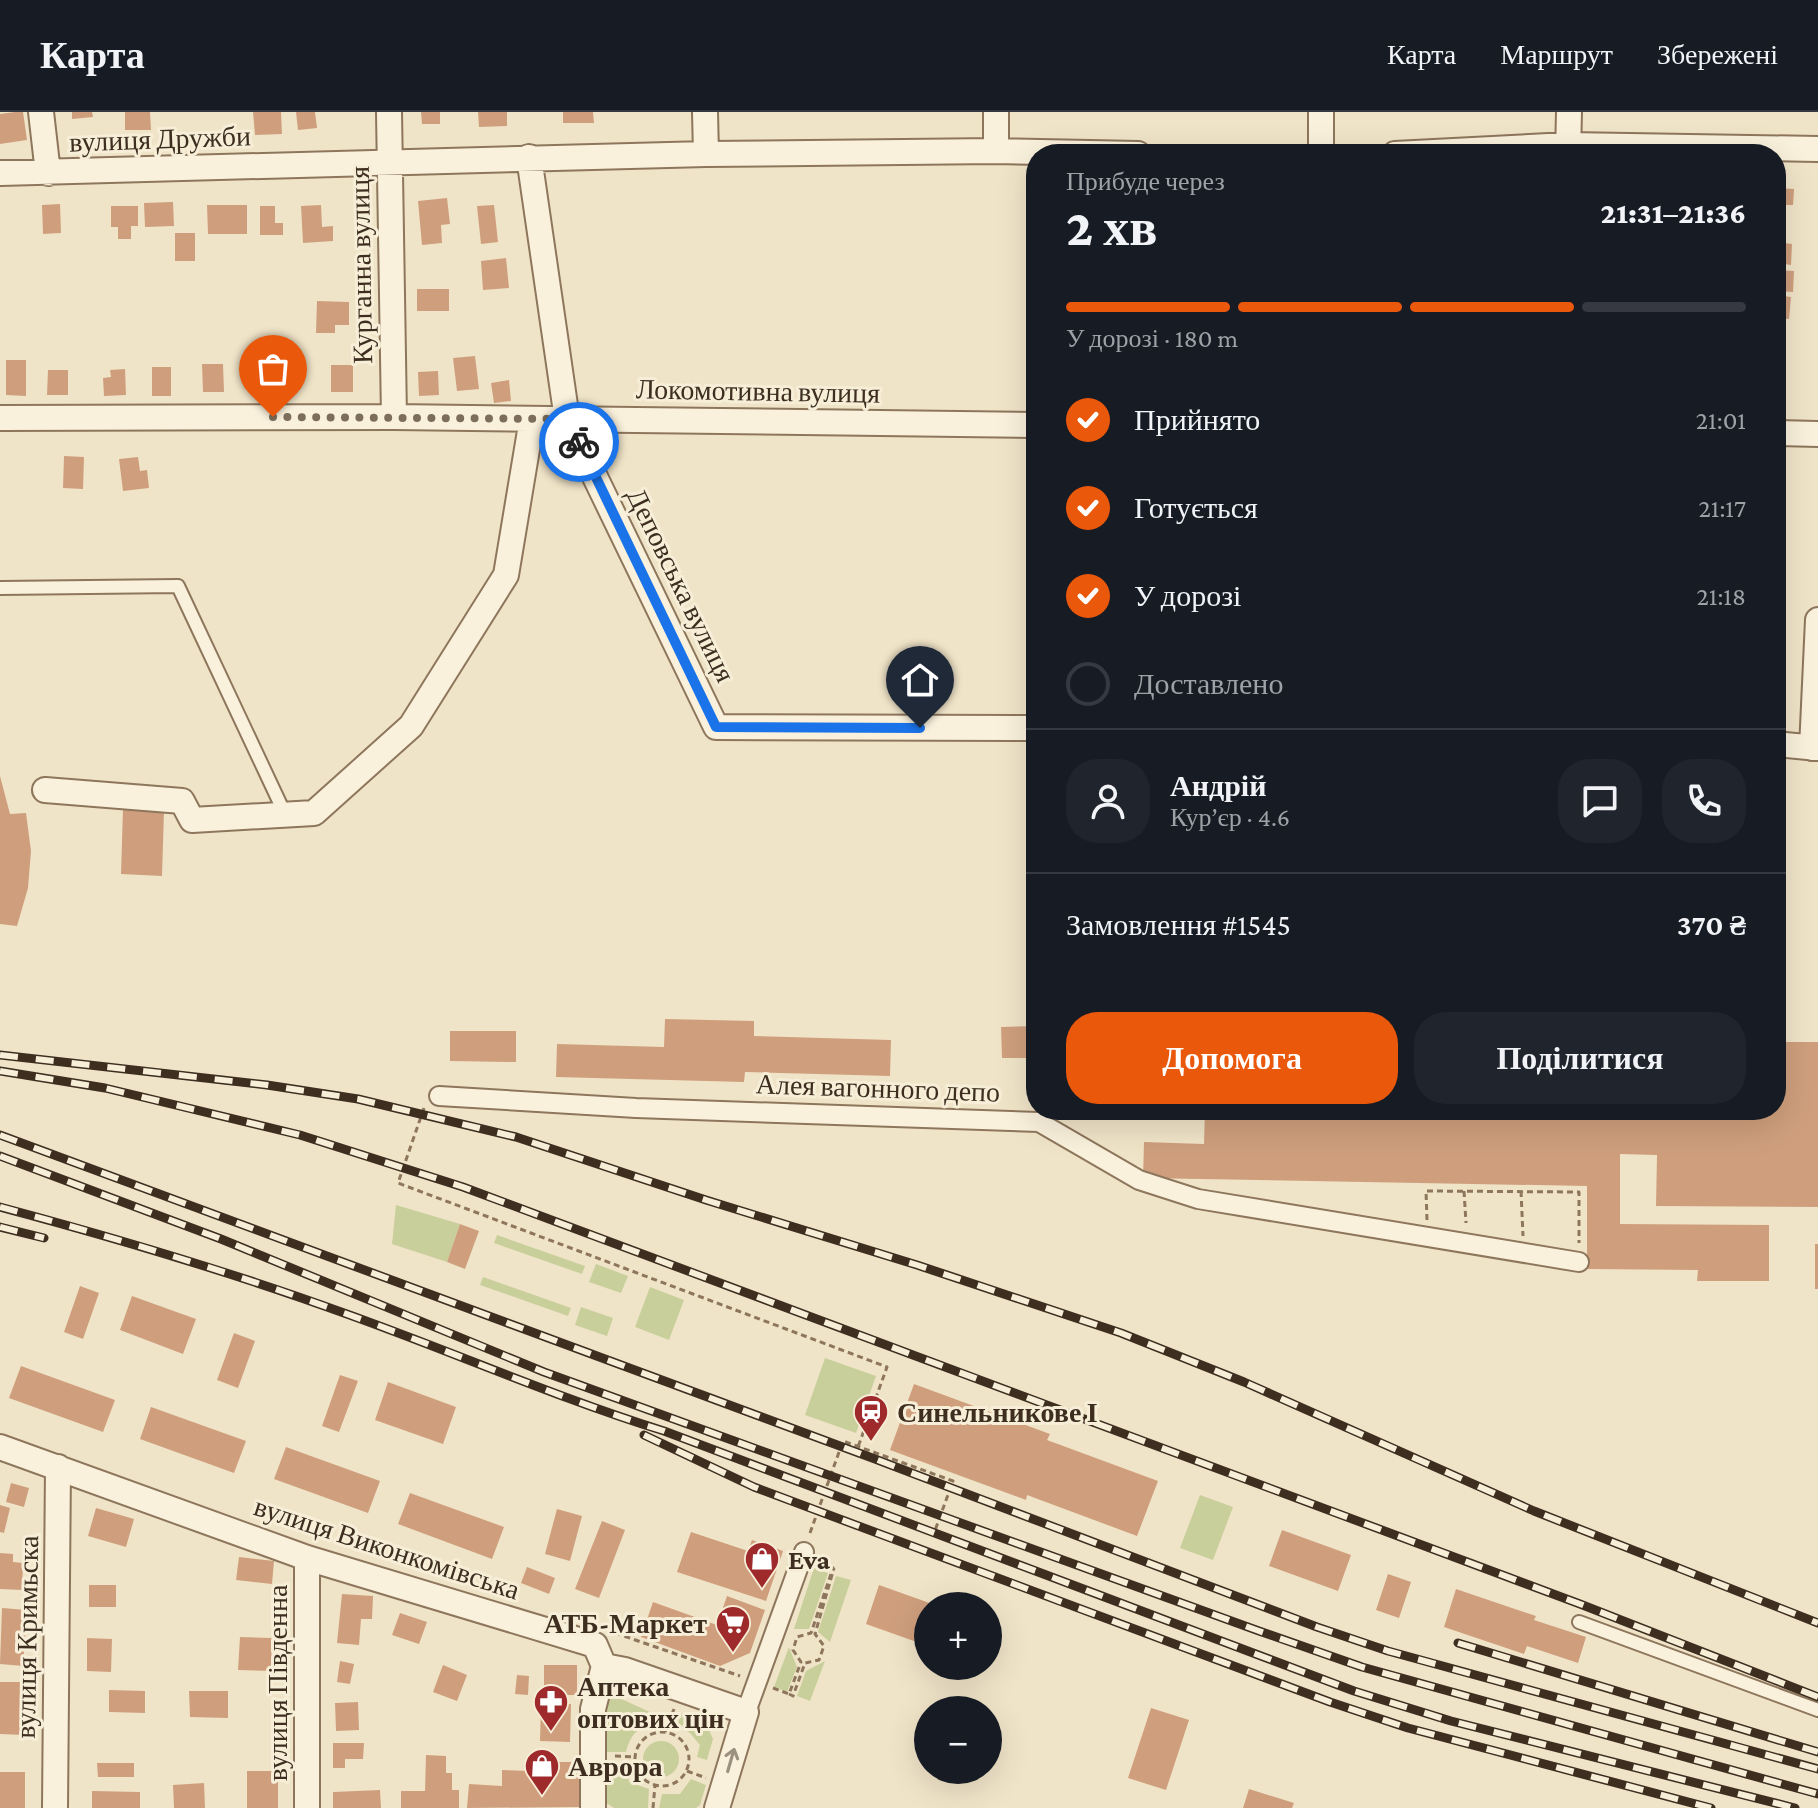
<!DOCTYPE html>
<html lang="uk">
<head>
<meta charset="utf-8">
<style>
  :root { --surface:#171b24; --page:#20242c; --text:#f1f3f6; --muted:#9ea1a6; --line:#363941; --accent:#ea580c }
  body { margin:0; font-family:"Crimson Pro",serif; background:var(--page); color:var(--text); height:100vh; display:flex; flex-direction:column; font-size:30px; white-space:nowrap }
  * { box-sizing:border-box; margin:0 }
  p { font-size:26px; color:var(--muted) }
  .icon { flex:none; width:44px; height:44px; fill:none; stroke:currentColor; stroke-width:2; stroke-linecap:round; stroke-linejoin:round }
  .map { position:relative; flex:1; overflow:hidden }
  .side { position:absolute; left:1026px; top:32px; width:760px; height:976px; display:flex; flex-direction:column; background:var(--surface); border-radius:32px; box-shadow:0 8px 32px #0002 }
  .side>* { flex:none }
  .controls { position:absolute; left:914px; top:1480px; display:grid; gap:16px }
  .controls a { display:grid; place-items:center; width:88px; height:88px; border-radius:50%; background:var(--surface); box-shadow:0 8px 32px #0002; font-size:40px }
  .pin { position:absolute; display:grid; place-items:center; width:68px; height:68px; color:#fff; margin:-82px -34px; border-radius:50% 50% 50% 0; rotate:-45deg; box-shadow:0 0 8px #0007 }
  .pin .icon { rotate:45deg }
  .courier { position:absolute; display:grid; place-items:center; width:80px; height:80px; margin:-40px; border:6px solid #1a73e8; border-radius:50%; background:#fff; color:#222; box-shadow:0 2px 10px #0007 }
  .headline em { font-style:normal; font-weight:800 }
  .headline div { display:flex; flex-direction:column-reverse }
  .headline { display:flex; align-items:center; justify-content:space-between; height:136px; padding:0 40px }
  h1 { font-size:52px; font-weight:800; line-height:60px }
  .bar { display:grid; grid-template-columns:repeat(4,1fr); gap:12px 8px; align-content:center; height:96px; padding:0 40px }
  .bar i { height:10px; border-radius:6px; background:var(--line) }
  .bar .selected { background:var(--accent) }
  .bar p { grid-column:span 4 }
  .line { display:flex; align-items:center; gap:20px; padding:0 40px; border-top:2px solid var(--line) }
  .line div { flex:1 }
  .round { display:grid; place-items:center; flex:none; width:84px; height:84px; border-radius:32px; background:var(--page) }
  ol { padding:0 40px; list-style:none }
  li { display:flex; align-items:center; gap:24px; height:88px }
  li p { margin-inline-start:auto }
  li .icon { padding:8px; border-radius:50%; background:var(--accent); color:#fff; stroke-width:4 }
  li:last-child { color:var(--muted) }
  li i { width:44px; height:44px; border:4px solid var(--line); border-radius:50% }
  .cta { display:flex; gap:16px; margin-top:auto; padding:16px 40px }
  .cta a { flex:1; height:92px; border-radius:32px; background:var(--accent); color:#fff; font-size:32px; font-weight:800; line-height:92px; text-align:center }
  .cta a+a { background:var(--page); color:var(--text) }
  header { display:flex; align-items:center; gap:48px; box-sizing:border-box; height:112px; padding:0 40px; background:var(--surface); border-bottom:2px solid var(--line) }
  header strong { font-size:38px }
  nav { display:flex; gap:44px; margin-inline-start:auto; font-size:28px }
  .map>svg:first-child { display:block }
</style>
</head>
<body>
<header>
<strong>Карта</strong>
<nav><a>Карта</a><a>Маршрут</a><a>Збережені</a></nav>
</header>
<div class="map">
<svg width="1818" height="1696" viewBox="0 0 1818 1696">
  <rect width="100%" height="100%" fill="#f0e4c8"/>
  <path fill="#c9cf9b" d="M396 1093 460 1112 447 1150 392 1132Z
    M497 1123 585 1154 582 1162 494 1131Z
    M596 1152 628 1164 621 1181 589 1170Z
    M483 1165 571 1196 568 1204 480 1173Z
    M650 1175 684 1188 669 1228 635 1215Z
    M581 1195 613 1206 607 1224 575 1213Z
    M825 1246 876 1264 856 1321 805 1303Z
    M1200 1383 1233 1395 1213 1448 1180 1436Z
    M814 1456 828 1461 809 1517H794Z
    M836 1464 851 1468 830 1530 818 1520Z
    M789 1535 797 1555 787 1580 774 1575Z
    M825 1549 810 1589 797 1584 806 1559Z
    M617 1585 661 1605 658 1613C639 1613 631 1621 626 1640H600L604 1588Z
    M682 1601 706 1611 713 1627 707 1648 697 1645 700 1633 690 1621 677 1613Z
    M643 1647a18 18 0 1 1 36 0a18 18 0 1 1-36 0Z
    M626 1650 629 1670 649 1677 648 1696H614L602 1688V1652Z
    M691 1667 706 1673 700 1693 696 1696H659L662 1682H680Z"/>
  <path fill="#cf9f7d" d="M15 0H23L27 28 0 32V2Z
    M72 0H92L93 5 72 7Z
    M125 0H150L151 18H125Z
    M253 0H281L282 22 255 23Z
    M296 0H315L317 16 298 18Z
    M421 0H440V12H422Z
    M478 0H507V14L479 15Z
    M563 0H593L594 11H563Z
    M1776 76 1794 77 1793 93H1776Z
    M447 86 450 112 441 113 442 131 422 133 418 89Z
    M173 90 174 114 145 115 144 91Z
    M60 92 61 121 43 122 42 93Z
    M207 93H247V122H208Z
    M321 93 322 115 333 114V129L303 131 301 94Z
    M494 93 498 130 481 132 477 94Z
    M111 94H138V114H131V127H118V115H111Z
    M260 94H275V111H283V123H260Z
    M175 121H195V149H175Z
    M1776 130 1792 132 1791 153 1776 151Z
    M506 146 509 176 483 178 481 149Z
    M1776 158 1794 159 1793 180 1776 179Z
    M417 177H449V199H417Z
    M1776 183 1791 185 1789 207 1776 206Z
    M317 189 349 190V213H335V221H316Z
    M253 234H267V256H274V285H253Z
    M475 244 479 277 457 279 453 246Z
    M6 248H26V284L6 283Z
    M202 252H223L224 280H203Z
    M331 253H353V280H331Z
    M152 255H171V284H152Z
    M125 257 126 283 104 284 103 266 111 265 110 258Z
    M48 258H68V283H47Z
    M438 259 439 283 419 284 418 260Z
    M509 268 511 289 494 291 491 271Z
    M64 344 84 345 83 377 63 376Z
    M138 345 140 359 147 358 149 376 123 379 119 347Z
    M0 664 10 702 26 701 31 739 28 776 17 814 0 812Z
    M123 697 164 699 162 764 121 762Z
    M665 907 754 909V924L891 928 890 964 745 960 744 970 556 965 557 932 664 935Z
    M1036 914V946H1002L1001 915Z
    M450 919H516V950L450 949Z
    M1776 930H1818V1095L1656 1094 1657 1043 1620 1042V1112L1769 1113V1169H1697L1698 1158 1587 1157V1074L1143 1066 1144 1030 1204 1032 1205 998H1776Z
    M460 1112 479 1119 465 1157 447 1150Z
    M1815 1132H1818V1177H1815Z
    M80 1174 99 1181 83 1227 64 1220Z
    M132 1184 196 1207 183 1242 120 1218Z
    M234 1221 255 1229 238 1276 217 1268Z
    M21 1254 115 1288 103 1320 9 1286Z
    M340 1263 358 1269 339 1320 322 1314Z
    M388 1270 456 1295 443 1332 375 1308Z
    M914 1272 1050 1322 1047 1328 1158 1369 1137 1424 1027 1383 1026 1388 890 1338Z
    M151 1295 246 1329 234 1361 140 1327Z
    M286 1335 380 1369 368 1401 274 1367Z
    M11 1371 29 1376 24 1395 6 1390Z
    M410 1381 504 1415 492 1447 398 1412Z
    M0 1393 10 1396 4 1421 0 1420Z
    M96 1396 134 1407 126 1435 88 1424Z
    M557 1397 582 1404 570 1449 545 1442Z
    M602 1409 625 1418 599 1486 575 1477Z
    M1282 1418 1351 1443 1338 1479 1269 1454Z
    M691 1420 748 1439 752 1428 783 1439 766 1489 677 1460Z
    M0 1441 13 1442V1450L23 1451 22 1478 0 1477Z
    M239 1445 274 1449 272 1472 236 1468Z
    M527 1455 555 1466 549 1482 521 1471Z
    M1388 1462 1411 1470 1399 1506 1376 1498Z
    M89 1473H116V1495H89Z
    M879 1473 938 1494H928V1534L866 1512Z
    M1456 1477 1536 1504 1534 1508 1586 1525 1578 1551 1527 1534 1524 1542 1444 1515Z
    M342 1482 373 1484 372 1507H361L359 1533 337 1531Z
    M727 1484 765 1498 750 1541 720 1554 641 1525 653 1490 717 1513Z
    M2 1496 27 1498 23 1554 0 1552Z
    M400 1501 427 1510 419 1532 392 1523Z
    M240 1525 272 1526 271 1559 238 1558Z
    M87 1526 112 1527 111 1560 87 1559Z
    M340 1549 354 1552 350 1572 337 1570Z
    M443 1553 467 1563 457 1589 433 1580Z
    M544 1553H577V1583H544Z
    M517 1563 529 1564 528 1583 515 1582Z
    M0 1570H25L24 1623 0 1622Z
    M109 1578 145 1579V1601L109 1600Z
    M189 1579H228V1606L190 1605Z
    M358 1590 359 1618 336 1619 335 1591Z
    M541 1591 571 1592 570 1630 540 1629Z
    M1151 1596 1189 1608 1166 1678 1128 1666Z
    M333 1631H364L363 1647H345V1656H333Z
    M426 1643 446 1644V1661H452V1678H459V1696H401V1679H425Z
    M555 1650H581L580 1695 467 1696 469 1672 502 1674V1658L530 1659V1668L554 1669Z
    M97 1651H134V1665H98Z
    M247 1659H278V1696H247Z
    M0 1660H25V1696H0Z
    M204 1671 205 1696H174L173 1673Z
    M1249 1677 1294 1691 1292 1696H1243Z
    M380 1678 381 1696H333V1680Z
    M92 1679 140 1680V1696H92Z"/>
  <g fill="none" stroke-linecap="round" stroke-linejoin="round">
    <defs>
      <path id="service" d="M0 476 178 474 285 702
        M1579 1510 1818 1598"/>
      <path id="pedestrian" d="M439 984 636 996 1039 1010 1139 1068 1198 1087 1579 1150
        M746 1600 804 1440"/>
      <path id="minor" d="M41 0 48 61
        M389 0 394 305
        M705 0 706 42
        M996 0V39
        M1321 42V0
        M1395 42 1568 33 1818 37
        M1568 42 1569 0
        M529 45 567 307 716 615 1036 616
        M0 61 706 42 996 39 1138 42
        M0 306 394 305 1036 313
        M1776 321 1818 322
        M1776 632 1818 636
        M1812 636 1818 508
        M45 678 182 689 192 708 314 701 411 614 506 463 532 307
        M0 1335 307 1446 595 1533 604 1554
        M307 1446V1696
        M604 1554 625 1558 746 1600 717 1696
        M55 1696 58 1355
        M593 1696V1597L604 1554"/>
    </defs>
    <use href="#service" stroke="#8d765c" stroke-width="16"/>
    <use href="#pedestrian" stroke="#8d765c" stroke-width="22"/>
    <use href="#minor" stroke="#8d765c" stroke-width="28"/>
    <path stroke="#8d765c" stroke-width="3" stroke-dasharray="6 4" stroke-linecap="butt" d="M424 996 398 1071 887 1255 858 1335
      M1464 1079 1466 1111
      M1521 1079 1523 1124
      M1427 1108 1426 1079 1579 1080V1131
      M810 1421 843 1329 953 1369 933 1424
      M615 1521 740 1564
      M773 1576 789 1582 801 1550 793 1538 797 1525 811 1521 833 1456 821 1451
      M789 1582 793 1584 805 1551 819 1548 824 1534 815 1522 834 1456
      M635 1647a27 27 0 1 1 54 0a27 27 0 1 1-54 0Z
      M665 1620 674 1597
      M615 1644 635 1645
      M687 1659 706 1666
      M653 1696 655 1673"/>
    <use href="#service" stroke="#faf1dc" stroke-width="12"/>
    <use href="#pedestrian" stroke="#faf1dc" stroke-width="18"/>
    <use href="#minor" stroke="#faf1dc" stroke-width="24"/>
    <defs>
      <path id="rail" d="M0 943 267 973 358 987 516 1025 706 1088 917 1153 1121 1221 1244 1270 1534 1399 1818 1511
        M0 959 105 976 300 1023 463 1075 1580 1492 1818 1585
        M0 1023 875 1347 1317 1515 1388 1539 1818 1657
        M0 1044 221 1127 544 1260 1259 1519 1362 1555 1818 1682
        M0 1095C116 1126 231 1160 344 1201 451 1239 555 1285 664 1319L1354 1579 1451 1609 1795 1696
        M0 1115 44 1126
        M644 1323 754 1375 1330 1590 1408 1616 1711 1696
        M1458 1531 1818 1640"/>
    </defs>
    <use href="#rail" stroke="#3d2e20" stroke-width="9"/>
    <use href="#rail" stroke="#f7eed8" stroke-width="6" stroke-dasharray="18" stroke-linecap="butt"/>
  </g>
  <defs><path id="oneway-shaft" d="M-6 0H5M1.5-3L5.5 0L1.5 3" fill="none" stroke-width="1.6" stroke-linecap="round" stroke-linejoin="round" transform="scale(2)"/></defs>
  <use stroke="#9c907e" href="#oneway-shaft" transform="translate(731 1648) rotate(-74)"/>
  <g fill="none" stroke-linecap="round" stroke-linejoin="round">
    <path stroke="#7c6e5b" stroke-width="8" stroke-dasharray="0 14.4" d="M273 305 567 307 579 330"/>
    <path stroke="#1a73e8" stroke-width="10" d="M579 330 716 615 920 616"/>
  </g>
  <defs>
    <symbol id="station-pin" viewBox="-11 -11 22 30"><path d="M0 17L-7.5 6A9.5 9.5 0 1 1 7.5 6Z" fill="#9e2a2b" stroke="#f7eed8"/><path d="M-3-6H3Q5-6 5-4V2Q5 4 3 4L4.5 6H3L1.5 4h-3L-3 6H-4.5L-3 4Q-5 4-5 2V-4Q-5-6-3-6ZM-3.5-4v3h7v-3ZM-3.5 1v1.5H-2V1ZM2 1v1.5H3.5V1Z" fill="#fff"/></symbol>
    <symbol id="shop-pin" viewBox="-11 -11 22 30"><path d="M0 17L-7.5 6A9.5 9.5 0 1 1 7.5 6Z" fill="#9e2a2b" stroke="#f7eed8"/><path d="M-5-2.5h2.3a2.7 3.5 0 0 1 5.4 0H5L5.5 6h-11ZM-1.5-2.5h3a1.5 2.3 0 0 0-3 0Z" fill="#fff"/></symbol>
    <symbol id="supermarket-pin" viewBox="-11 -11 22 30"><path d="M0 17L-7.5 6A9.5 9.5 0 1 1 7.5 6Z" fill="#9e2a2b" stroke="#f7eed8"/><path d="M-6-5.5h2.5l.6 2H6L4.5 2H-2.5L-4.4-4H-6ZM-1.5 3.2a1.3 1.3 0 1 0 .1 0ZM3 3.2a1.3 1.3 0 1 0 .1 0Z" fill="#fff"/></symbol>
    <symbol id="pharmacy-pin" viewBox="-11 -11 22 30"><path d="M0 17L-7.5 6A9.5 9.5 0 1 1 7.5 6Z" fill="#9e2a2b" stroke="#f7eed8"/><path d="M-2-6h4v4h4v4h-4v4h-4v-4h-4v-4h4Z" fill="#fff"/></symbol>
  </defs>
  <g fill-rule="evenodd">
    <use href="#station-pin" x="851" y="1280" width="40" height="54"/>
    <use href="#shop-pin" x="742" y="1427" width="40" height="54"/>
    <use href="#supermarket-pin" x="713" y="1491" width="40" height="54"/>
    <use href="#pharmacy-pin" x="531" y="1570" width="40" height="54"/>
    <use href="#shop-pin" x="522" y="1634" width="40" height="54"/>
  </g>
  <g text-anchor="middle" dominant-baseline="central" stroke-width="6" stroke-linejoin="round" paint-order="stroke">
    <g font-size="28" fill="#3d2e20" stroke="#f7eed8">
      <text transform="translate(160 27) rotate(-2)">вулиця Дружби</text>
      <text transform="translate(361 153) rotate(-91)">Курганна вулиця</text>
      <text transform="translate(758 279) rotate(1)">Локомотивна вулиця</text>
      <text transform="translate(681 473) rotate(64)">Деповська вулиця</text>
      <text transform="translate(878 976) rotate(2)">Алея вагонного депо</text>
      <text transform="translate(387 1436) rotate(18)">вулиця Виконкомівська</text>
      <text transform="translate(27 1525) rotate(-89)">вулиця Кримьска</text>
      <text transform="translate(277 1571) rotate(-90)">вулиця Південна</text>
    </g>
    <g font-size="28" font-weight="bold" fill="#3d2e20" stroke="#f7eed8" text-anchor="start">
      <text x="897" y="1300">Синельникове І</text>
      <text x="788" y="1447">Eva</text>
      <text x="707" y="1511" text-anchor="end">АТБ-Маркет</text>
      <text x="577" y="1574">Аптека<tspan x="577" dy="32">оптових цін</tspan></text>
      <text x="568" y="1654">Аврора</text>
    </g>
  </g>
</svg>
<div class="controls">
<a>+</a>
<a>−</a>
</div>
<div class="pin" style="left:273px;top:305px;background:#ea580c"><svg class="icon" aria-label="bag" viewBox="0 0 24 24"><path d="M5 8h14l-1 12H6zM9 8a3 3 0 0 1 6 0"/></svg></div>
<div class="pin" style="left:920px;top:616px;background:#1f2937"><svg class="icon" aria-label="home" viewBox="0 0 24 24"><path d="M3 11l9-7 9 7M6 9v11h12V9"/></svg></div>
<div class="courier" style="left:579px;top:330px"><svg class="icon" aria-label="bike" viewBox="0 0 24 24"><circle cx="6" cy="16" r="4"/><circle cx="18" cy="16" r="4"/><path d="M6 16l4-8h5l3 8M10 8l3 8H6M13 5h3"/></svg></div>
<section class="side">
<div class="headline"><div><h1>2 хв</h1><p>Прибуде через</p></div><em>21:31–21:36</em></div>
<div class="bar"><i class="selected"></i><i class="selected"></i><i class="selected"></i><i></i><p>У дорозі · 180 m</p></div>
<ol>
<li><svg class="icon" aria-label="check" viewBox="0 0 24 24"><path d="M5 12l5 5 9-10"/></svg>Прийнято<p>21:01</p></li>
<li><svg class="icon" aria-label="check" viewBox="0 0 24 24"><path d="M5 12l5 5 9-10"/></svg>Готується<p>21:17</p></li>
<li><svg class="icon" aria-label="check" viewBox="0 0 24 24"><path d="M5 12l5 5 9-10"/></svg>У дорозі<p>21:18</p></li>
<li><i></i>Доставлено</li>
</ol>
<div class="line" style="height:144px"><a class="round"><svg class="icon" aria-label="person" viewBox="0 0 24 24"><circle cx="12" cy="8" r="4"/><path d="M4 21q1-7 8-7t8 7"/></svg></a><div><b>Андрій</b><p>Кур’єр · 4.6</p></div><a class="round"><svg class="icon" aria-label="chat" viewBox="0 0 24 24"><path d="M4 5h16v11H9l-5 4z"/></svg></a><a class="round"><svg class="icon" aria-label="phone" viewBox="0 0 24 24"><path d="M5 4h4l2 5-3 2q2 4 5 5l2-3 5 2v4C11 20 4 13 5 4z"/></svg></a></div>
<div class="line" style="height:104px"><div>Замовлення #1545</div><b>370 ₴</b></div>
<div class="cta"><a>Допомога</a><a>Поділитися</a></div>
</section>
</div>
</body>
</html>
